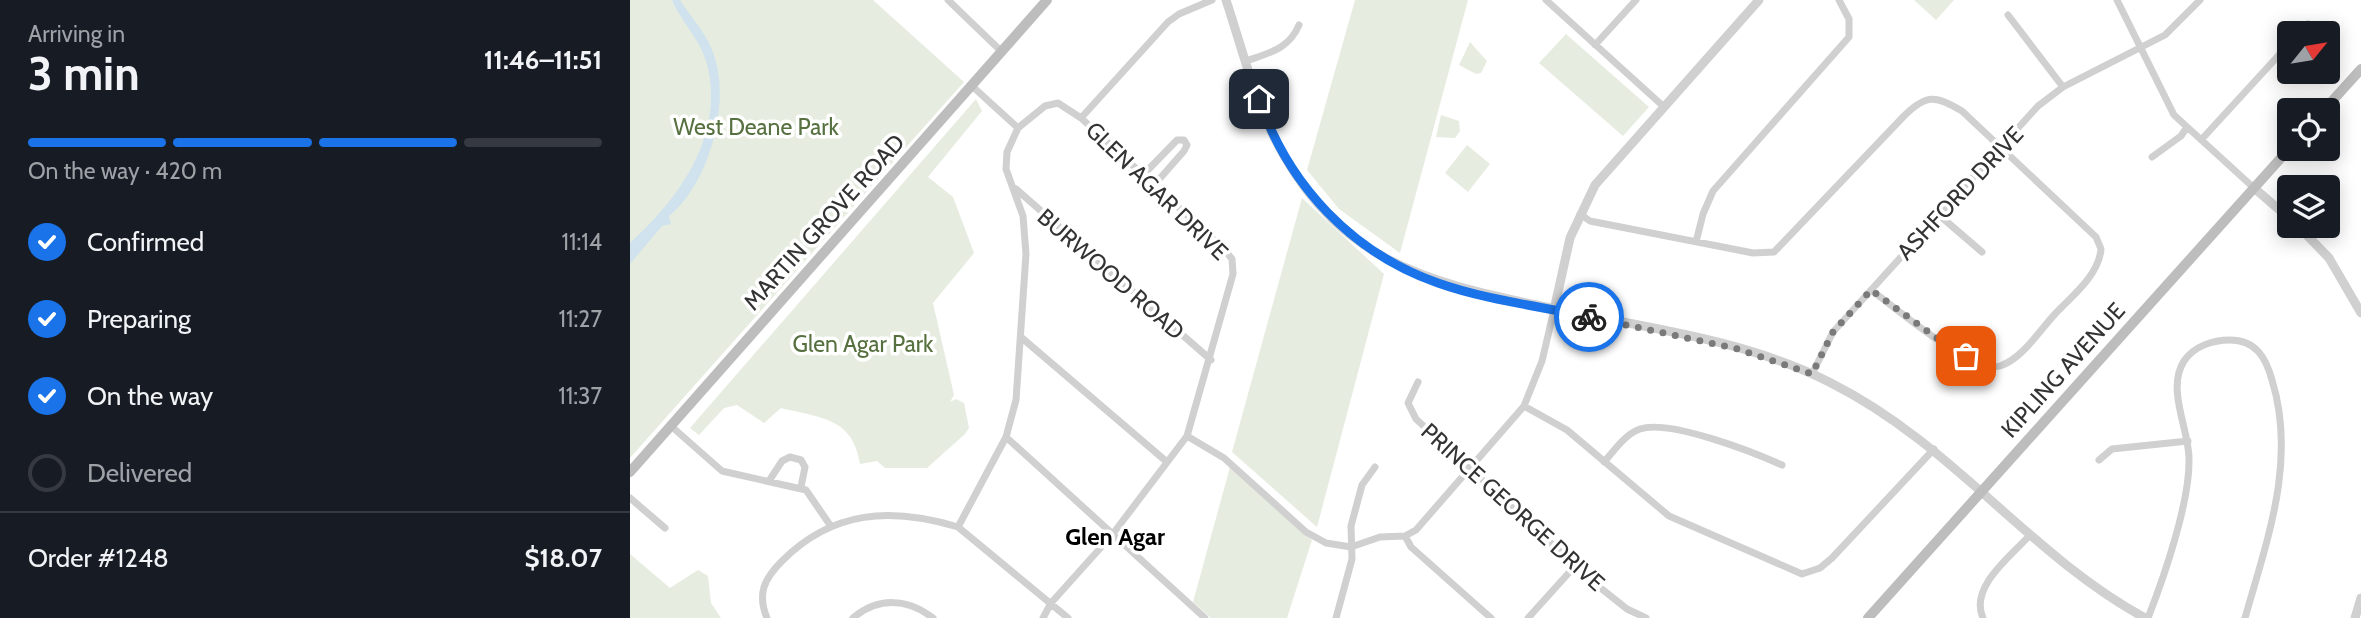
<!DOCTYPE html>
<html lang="en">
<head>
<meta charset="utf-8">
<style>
  :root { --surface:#171b24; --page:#242831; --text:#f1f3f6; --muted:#9ea1a6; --line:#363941; --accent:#1a73e8 }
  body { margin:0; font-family:Cabin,sans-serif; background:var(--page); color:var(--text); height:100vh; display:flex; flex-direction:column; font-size:26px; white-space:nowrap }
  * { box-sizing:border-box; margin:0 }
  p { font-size:23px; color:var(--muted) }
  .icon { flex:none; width:38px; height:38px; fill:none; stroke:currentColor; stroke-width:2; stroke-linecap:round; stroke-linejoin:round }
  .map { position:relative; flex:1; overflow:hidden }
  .sheet { display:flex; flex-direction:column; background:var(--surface); width:630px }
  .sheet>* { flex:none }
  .needle { width:46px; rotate:60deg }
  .buttons { position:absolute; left:1647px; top:21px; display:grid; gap:14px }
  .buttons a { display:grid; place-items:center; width:63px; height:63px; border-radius:7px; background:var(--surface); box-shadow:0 4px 18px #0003; font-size:35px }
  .pin { position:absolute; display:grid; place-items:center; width:60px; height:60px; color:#fff; margin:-30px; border-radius:14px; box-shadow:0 4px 10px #0006 }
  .courier { position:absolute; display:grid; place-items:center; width:70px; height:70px; margin:-35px; border:5px solid #1a73e8; border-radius:50%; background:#fff; color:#222; box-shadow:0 2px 9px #0007 }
  .overview em { font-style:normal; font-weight:700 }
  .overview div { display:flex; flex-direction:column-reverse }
  .overview { display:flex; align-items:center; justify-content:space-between; height:119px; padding:0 28px }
  h1 { font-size:46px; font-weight:700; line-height:52px }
  .bar { display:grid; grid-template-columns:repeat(4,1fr); gap:10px 7px; align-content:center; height:84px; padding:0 28px }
  .bar i { height:9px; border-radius:5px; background:var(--line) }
  .bar .current { background:var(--accent) }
  .bar p { grid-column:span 4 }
  .line { display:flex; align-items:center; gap:18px; padding:0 28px; border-top:2px solid var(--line) }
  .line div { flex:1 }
  ol { padding:0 28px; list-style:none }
  li { display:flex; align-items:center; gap:21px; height:77px }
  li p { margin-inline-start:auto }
  li .icon { padding:7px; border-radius:50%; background:var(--accent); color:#fff; stroke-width:4 }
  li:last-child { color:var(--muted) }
  li i { width:38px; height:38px; border:4px solid var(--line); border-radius:50% }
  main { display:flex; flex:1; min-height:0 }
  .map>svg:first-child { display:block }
</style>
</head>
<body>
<main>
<section class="sheet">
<div class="overview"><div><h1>3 min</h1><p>Arriving in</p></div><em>11:46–11:51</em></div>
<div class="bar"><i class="current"></i><i class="current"></i><i class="current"></i><i></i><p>On the way · 420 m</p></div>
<ol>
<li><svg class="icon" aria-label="check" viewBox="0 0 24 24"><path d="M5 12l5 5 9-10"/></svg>Confirmed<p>11:14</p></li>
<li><svg class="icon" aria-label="check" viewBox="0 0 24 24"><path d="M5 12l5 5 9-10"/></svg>Preparing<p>11:27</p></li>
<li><svg class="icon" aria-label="check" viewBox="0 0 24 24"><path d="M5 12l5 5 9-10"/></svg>On the way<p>11:37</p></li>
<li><i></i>Delivered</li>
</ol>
<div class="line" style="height:91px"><div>Order #1248</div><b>$18.07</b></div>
</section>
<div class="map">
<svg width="1731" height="618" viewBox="0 0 1731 618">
  <rect width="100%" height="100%" fill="#fff"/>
  <path fill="#e6ecdf" d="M0 0H243L334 82 0 458Z
    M725 0H838L770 253 709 209 677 170Z
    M1284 0H1324L1306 20Z
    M936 34 1019 107 993 136 909 63Z
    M840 42 857 61 851 73 846 74 829 65Z
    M346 99 352 111 298 177 323 197 344 253 303 303 324 395 320 402 326 399 334 403 339 428 335 434 297 468H255L247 461 230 464C223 417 190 418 151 408L134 423 107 405 94 408 69 435 60 428Z
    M811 115 829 121 830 131 825 138 806 137Z
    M837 145 860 164 838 192 815 173Z
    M672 198 754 274 687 527 602 452Z
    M600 467 682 540 657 618H581L563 602Z
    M0 554 40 588 68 570 78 576 81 603 91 618H0Z"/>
  <path fill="#cfe2ee" d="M42 0H50C60 16 75 32 82 50 103 100 79 184 39 216L41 224 32 226 0 264V243C50 198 97 132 76 61 69 38 50 20 42 0Z"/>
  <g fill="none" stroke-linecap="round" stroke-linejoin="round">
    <path stroke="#d0d0d0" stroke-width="7" d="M318 0 372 52
      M916 0 1033 106
      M1487 0 1544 115 1624 188
      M1378 15 1433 87
      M1669 33 1678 24
      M965 45 1006 0
      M616 61C639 53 659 49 669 25
      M342 86 388 128
      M451 118 538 22 549 14 582 0
      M1571 140 1659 44
      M1522 157 1551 136 1557 127
      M514 174 547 140H554L557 145 554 151 525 184
      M386 189 581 360
      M950 214 960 221 1123 253 1144 252 1274 116C1297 93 1306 96 1332 111L1466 237 1471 249C1469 275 1442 296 1425 314 1410 330 1392 359 1370 366 1342 374 1265 307 1241 290
      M1309 215 1352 252
      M1066 242 1073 214 1083 191 1219 37V19L1209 0
      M392 338 537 462
      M1182 374 1203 332 1408 106 1433 87 1535 35 1570 0
      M788 382 778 403 786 419 963 582 997 609 1016 618
      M894 406 937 430 1039 516 1172 574 1190 568 1202 558 1304 449
      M41 426 92 471 176 490 200 525
      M557 436 594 458 676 532 696 543 721 547 750 537 775 536 786 530 894 406 912 361 924 310
      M376 437 575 618
      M1469 460 1482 449 1558 441
      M974 462C984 451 995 434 1010 429 1039 419 1123 452 1152 465
      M139 481 152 461 160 457 171 460 175 467 171 487
      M0 498 35 528
      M328 527 438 618
      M775 536 781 547 861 618
      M137 618C127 594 134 579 152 561 203 510 261 507 328 527L376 437 386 400 396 254 393 216 376 169 377 152 388 128 415 106 428 103 451 118 594 249 602 259 603 274 557 436 482 535 421 603 413 618
      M223 618C248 597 277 598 303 618
      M706 618 722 559 721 526 732 485 745 467
      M898 618 945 566
      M1353 618C1339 587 1381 556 1400 535
      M1518 618C1534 577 1560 502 1559 459 1559 429 1536 389 1554 361 1564 346 1583 340 1600 340 1626 340 1636 358 1642 380 1667 461 1637 540 1615 618"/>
    <path stroke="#d0d0d0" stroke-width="9" d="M596 0C613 51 626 107 653 154 714 261 794 281 906 305 1003 326 1111 337 1201 383 1324 445 1397 553 1515 618
      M1624 188 1659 218
      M1668 226 1699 258 1731 313
      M924 310 940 238 965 185 1129 0
      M1725 618 1731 598"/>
    <path stroke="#bdbdbd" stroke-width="10" d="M1694 110 1731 69
      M0 472 417 0
      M1238 618 1659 149"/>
  </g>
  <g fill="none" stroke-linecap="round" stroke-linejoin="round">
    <path stroke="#7a7a7a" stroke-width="7" stroke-dasharray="0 12.6" d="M959 317 1108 349 1182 374 1203 332 1241 290 1311 341 1336 356"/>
    <path stroke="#1a73e8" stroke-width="9" d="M629 99C658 185 722 253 808 283 856 300 909 306 959 317"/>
  </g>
  <g text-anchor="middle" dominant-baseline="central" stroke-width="7" stroke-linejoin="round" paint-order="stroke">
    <g font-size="23" fill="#56703f" stroke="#fff">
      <text x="126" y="127">West Deane Park</text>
      <text x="233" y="344">Glen Agar Park</text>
    </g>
    <g font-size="23" fill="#333" stroke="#fff">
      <text transform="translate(527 191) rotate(44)">GLEN AGAR DRIVE</text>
      <text transform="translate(1330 193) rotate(-47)">ASHFORD DRIVE</text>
      <text transform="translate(194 222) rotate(-48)">MARTIN GROVE ROAD</text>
      <text transform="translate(481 274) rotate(41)">BURWOOD ROAD</text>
      <text transform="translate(1433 370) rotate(-48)">KIPLING AVENUE</text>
      <text transform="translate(883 507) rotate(42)">PRINCE GEORGE DRIVE</text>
    </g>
    <g font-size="24" font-weight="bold" fill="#000" stroke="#fff">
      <text x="485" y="536">Glen Agar</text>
    </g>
  </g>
</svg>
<div class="buttons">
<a><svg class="needle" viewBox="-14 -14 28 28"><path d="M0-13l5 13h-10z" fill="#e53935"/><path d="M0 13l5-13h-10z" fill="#9ea1a6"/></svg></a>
<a><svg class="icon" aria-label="locate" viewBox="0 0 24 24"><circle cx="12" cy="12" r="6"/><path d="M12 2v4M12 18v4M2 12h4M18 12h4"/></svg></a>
<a><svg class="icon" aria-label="layers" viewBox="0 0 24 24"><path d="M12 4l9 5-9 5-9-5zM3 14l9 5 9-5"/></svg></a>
</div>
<div class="pin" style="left:1336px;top:356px;background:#ea580c"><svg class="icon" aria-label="bag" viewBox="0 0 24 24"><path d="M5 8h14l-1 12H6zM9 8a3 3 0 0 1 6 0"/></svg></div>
<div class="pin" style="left:629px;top:99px;background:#1f2937"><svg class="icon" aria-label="home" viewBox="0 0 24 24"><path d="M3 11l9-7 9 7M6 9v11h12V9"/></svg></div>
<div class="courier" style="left:959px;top:317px"><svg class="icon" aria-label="bike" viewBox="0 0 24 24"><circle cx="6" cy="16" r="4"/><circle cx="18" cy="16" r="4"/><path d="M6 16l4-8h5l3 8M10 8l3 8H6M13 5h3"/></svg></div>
</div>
</main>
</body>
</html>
